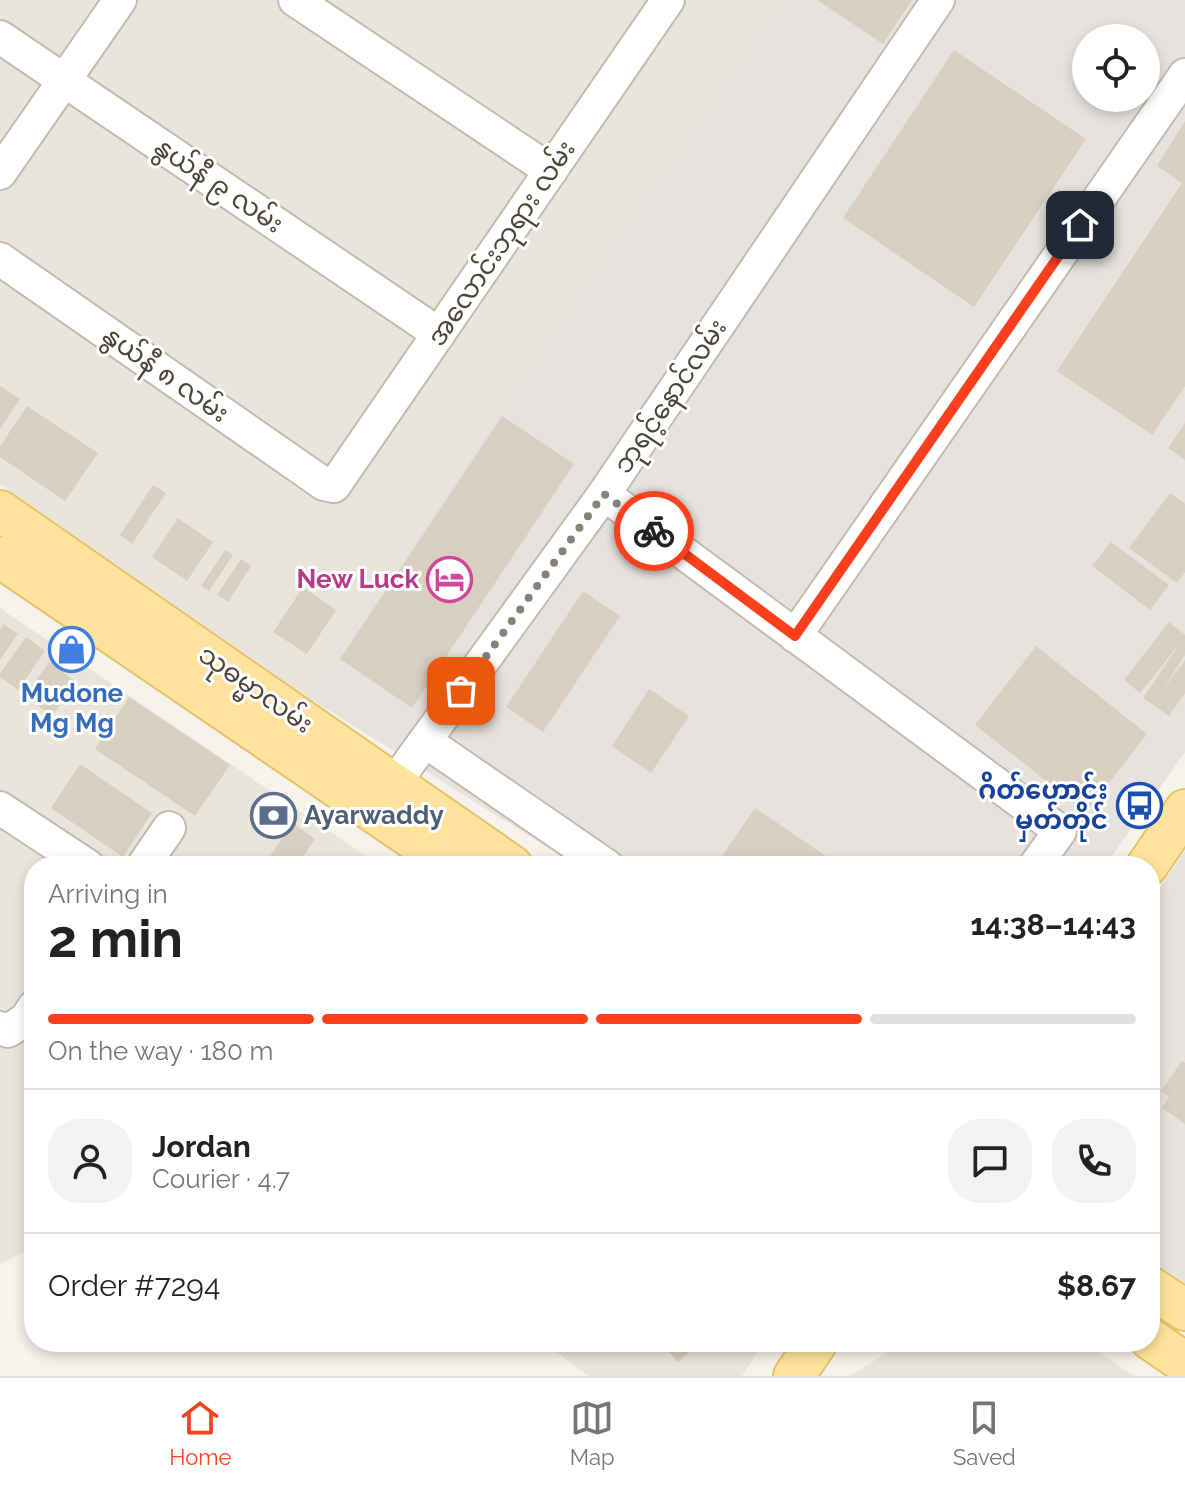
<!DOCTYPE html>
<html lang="en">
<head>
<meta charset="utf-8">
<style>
  :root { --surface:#fff; --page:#f2f2f2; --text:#222; --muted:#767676; --line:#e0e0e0; --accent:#fc3f1d }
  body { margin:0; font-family:Raleway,"Noto Sans Myanmar",sans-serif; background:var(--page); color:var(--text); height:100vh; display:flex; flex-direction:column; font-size:30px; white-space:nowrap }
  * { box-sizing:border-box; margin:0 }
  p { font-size:26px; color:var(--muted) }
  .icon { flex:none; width:44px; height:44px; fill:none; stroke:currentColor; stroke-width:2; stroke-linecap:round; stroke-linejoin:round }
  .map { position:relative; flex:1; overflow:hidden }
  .drawer { position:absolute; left:24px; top:856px; width:1136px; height:496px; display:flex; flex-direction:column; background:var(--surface); border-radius:32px; box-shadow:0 4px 12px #0003 }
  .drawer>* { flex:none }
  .buttons { position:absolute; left:1072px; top:24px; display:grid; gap:16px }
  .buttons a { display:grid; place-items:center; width:88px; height:88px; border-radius:50%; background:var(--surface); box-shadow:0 4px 12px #0003; font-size:40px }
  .pin { position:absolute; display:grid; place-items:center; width:68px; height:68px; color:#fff; margin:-34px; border-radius:16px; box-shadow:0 4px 12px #0006 }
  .courier { position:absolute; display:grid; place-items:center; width:80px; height:80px; margin:-40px; border:6px solid #fc3f1d; border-radius:50%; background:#fff; color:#222; box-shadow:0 2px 10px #0007 }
  .headline em { font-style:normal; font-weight:700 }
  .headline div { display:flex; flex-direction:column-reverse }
  .headline { display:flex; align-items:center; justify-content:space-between; height:136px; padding:0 24px }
  h1 { font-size:52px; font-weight:700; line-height:60px }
  .bar { display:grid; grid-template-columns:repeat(4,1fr); gap:12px 8px; align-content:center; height:96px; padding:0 24px }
  .bar i { height:10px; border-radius:6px; background:var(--line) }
  .bar .selected { background:var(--accent) }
  .bar p { grid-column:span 4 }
  .line { display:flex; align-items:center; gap:20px; padding:0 24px; border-top:2px solid var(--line) }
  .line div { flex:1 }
  .round { display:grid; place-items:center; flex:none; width:84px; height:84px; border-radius:32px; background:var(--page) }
  .tabs { display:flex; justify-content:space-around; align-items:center; height:112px; border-top:2px solid var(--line); background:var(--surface); font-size:22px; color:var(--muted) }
  .tabs a { display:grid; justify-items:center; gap:4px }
  .tabs .selected { color:var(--accent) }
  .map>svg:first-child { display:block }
</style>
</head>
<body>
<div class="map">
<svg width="1185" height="1376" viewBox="0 0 1185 1376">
  <rect width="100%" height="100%" fill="#f6f3ec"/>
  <path fill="#eae5da" d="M0 0H781L306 696 0 484Z
    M0 608 381 866H34V1247L0 1264Z
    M543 1342H764L742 1376H589Z
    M903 1342H1084L1134 1376H850Z"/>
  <path fill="#e6e2dd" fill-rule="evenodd" d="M781 0H1185V752L1105 866H577L306 696ZM1086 38H1146V98H1086Z
    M1185 851V1292L1150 1268V902Z"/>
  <path fill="#d8cfc1" d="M817 0H912L883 44Z
    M954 50 1086 139 974 307 843 218Z
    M1185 121V386L1152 435 1057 371 1182 183 1157 166Z
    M0 386 20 399 0 429Z
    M27 406 98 453 65 501 0 457V446Z
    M502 416 574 464 412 708 340 659Z
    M1185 423V460L1168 448Z
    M153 485 166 493 132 544 120 535Z
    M1170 493 1185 504V572L1177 583 1129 548Z
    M178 518 213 542 187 581 152 557Z
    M1111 542 1169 585 1150 610 1092 566Z
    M225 550 233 555 209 591 201 586Z
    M241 559 251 566 228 602 217 595Z
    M303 587 336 610 307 654 273 632Z
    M583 591 620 616 543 732 506 707Z
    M1169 622 1185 635V655L1162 691 1185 660V693L1169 716 1143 698 1181 642 1140 693 1124 680Z
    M4 624 18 634 0 660V630Z
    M26 637 45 651 18 690 0 677V673Z
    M1036 646 1147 734 1086 812 975 725Z
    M49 662 76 682 52 716 25 696Z
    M649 689 689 716 651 773 612 746Z
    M129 697 230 765 195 816 95 749Z
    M80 764 152 813 123 857 51 808Z
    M755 808 841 866H738L722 856Z
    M292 823 315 839 297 866H269L265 864Z
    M1182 1061 1185 1063V1124L1162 1108 1169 1097 1161 1091Z
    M660 1342H700L678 1362Z"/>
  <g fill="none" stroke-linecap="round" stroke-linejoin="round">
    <defs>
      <path id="minor" d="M295 0 551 171
        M0 37 439 334
        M0 173 120 0
        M0 259 324 484 334 486 668 0
        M604 494 1060 831 1035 866
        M795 636 1185 75
        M425 741 607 866
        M393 785 604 494 938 0
        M0 808 88 866
        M143 866 169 828
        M0 1028 8 1031 26 1019 34 1007"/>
      <path id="major" d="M0 511 512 866
        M0 557 453 866
        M1147 866 1185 810
        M1150 1287 1185 1310
        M1150 1339 1185 1363
        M794 1376 817 1342"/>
    </defs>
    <use href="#minor" stroke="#c2bbae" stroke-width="36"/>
    <use href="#major" stroke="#e6c16a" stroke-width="44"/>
    <use href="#minor" stroke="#fff" stroke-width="32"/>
    <use href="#major" stroke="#ffe39c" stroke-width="40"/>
  </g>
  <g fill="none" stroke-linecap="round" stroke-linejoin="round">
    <path stroke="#878178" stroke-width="8" stroke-dasharray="0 14.4" d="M461 691 604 494 654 531"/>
    <path stroke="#fc3f1d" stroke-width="10" d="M654 531 795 636 1080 225"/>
  </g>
  <defs>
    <symbol id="hotel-ring" viewBox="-11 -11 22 22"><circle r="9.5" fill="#fff" stroke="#d1479c" stroke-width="1.5"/><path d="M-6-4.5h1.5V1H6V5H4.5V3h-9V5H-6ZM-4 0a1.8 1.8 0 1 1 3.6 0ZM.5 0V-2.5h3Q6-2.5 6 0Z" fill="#d1479c"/></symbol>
    <symbol id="shop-ring" viewBox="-11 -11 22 22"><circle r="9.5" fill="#fff" stroke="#3f7fe0" stroke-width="1.5"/><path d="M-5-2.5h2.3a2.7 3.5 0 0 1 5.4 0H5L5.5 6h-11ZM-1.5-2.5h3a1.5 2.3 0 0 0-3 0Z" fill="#3f7fe0"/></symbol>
    <symbol id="bus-ring" viewBox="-11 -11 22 22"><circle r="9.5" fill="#fff" stroke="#1a4fb4" stroke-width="1.5"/><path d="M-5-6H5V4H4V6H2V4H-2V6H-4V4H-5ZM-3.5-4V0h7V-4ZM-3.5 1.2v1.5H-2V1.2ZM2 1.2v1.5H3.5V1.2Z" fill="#1a4fb4"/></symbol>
    <symbol id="bank-ring" viewBox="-11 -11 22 22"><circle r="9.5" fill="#fff" stroke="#5c6f8a" stroke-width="1.5"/><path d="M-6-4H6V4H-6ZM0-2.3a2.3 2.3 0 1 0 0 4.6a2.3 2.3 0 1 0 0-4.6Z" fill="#5c6f8a"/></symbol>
  </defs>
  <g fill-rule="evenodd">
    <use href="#hotel-ring" x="424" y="554" width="51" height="51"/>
    <use href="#shop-ring" x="46" y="624" width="51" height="51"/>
    <use href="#bus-ring" x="1114" y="780" width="51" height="51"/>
    <use href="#bank-ring" x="248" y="790" width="51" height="51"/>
  </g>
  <g text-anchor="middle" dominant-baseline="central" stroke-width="6" stroke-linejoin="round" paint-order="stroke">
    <g font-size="26" fill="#4b4439" stroke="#fff">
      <text transform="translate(219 185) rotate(34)">နွယ်နီ ၉ လမ်း</text>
      <text transform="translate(501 243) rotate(-56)">အလောင်းဘုရား လမ်း</text>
      <text transform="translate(166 374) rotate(35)">နွယ်နီ ၈ လမ်း</text>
      <text transform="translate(670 396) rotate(-56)">ဘုရင့်နောင်လမ်း</text>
      <text transform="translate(256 689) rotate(35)">သုဓမ္မာလမ်း</text>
    </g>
    <g font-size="26" font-weight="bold" fill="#b23c85" stroke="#fff" text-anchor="end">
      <text x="419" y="579">New Luck</text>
    </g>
    <g font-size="26" font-weight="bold" fill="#366cbe" stroke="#fff">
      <text x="72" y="693">Mudone<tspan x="72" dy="30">Mg Mg</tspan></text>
    </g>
    <g font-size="26" font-weight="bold" fill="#164399" stroke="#fff" text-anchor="end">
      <text x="1108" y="790">ဂိတ်ဟောင်း<tspan x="1108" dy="30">မှတ်တိုင်</tspan></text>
    </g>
    <g font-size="26" font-weight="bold" fill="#4e5e75" stroke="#fff" text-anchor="start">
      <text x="304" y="815">Ayarwaddy</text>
    </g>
  </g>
</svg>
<div class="buttons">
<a><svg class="icon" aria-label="locate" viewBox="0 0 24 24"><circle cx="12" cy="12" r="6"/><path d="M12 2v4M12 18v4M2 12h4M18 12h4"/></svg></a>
</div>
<div class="pin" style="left:461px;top:691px;background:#ea580c"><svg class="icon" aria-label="bag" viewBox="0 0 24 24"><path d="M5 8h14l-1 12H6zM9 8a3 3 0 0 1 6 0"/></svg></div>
<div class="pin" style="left:1080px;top:225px;background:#1f2937"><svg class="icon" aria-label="home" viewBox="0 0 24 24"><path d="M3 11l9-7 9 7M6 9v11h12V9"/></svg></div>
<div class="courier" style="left:654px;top:531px"><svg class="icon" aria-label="bike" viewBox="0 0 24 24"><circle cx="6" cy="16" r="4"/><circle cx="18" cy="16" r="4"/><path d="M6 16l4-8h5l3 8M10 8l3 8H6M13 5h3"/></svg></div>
<section class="drawer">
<div class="headline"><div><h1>2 min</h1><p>Arriving in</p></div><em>14:38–14:43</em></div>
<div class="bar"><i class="selected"></i><i class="selected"></i><i class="selected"></i><i></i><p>On the way · 180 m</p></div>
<div class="line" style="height:144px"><a class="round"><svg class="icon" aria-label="person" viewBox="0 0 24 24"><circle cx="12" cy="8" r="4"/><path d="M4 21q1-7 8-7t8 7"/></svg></a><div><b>Jordan</b><p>Courier · 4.7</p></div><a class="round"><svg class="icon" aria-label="chat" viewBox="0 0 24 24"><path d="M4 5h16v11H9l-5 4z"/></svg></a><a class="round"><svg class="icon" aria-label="phone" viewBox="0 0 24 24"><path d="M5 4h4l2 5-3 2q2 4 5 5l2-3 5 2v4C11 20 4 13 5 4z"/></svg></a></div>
<div class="line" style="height:104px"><div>Order #7294</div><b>$8.67</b></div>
</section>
</div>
<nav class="tabs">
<a class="selected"><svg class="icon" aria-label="home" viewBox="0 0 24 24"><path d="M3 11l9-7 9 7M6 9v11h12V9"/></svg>Home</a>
<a><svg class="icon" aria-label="map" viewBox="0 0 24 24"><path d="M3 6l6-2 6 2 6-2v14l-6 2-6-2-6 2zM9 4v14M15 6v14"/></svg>Map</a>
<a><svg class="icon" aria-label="saved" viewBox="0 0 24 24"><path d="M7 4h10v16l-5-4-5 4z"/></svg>Saved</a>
</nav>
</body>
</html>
